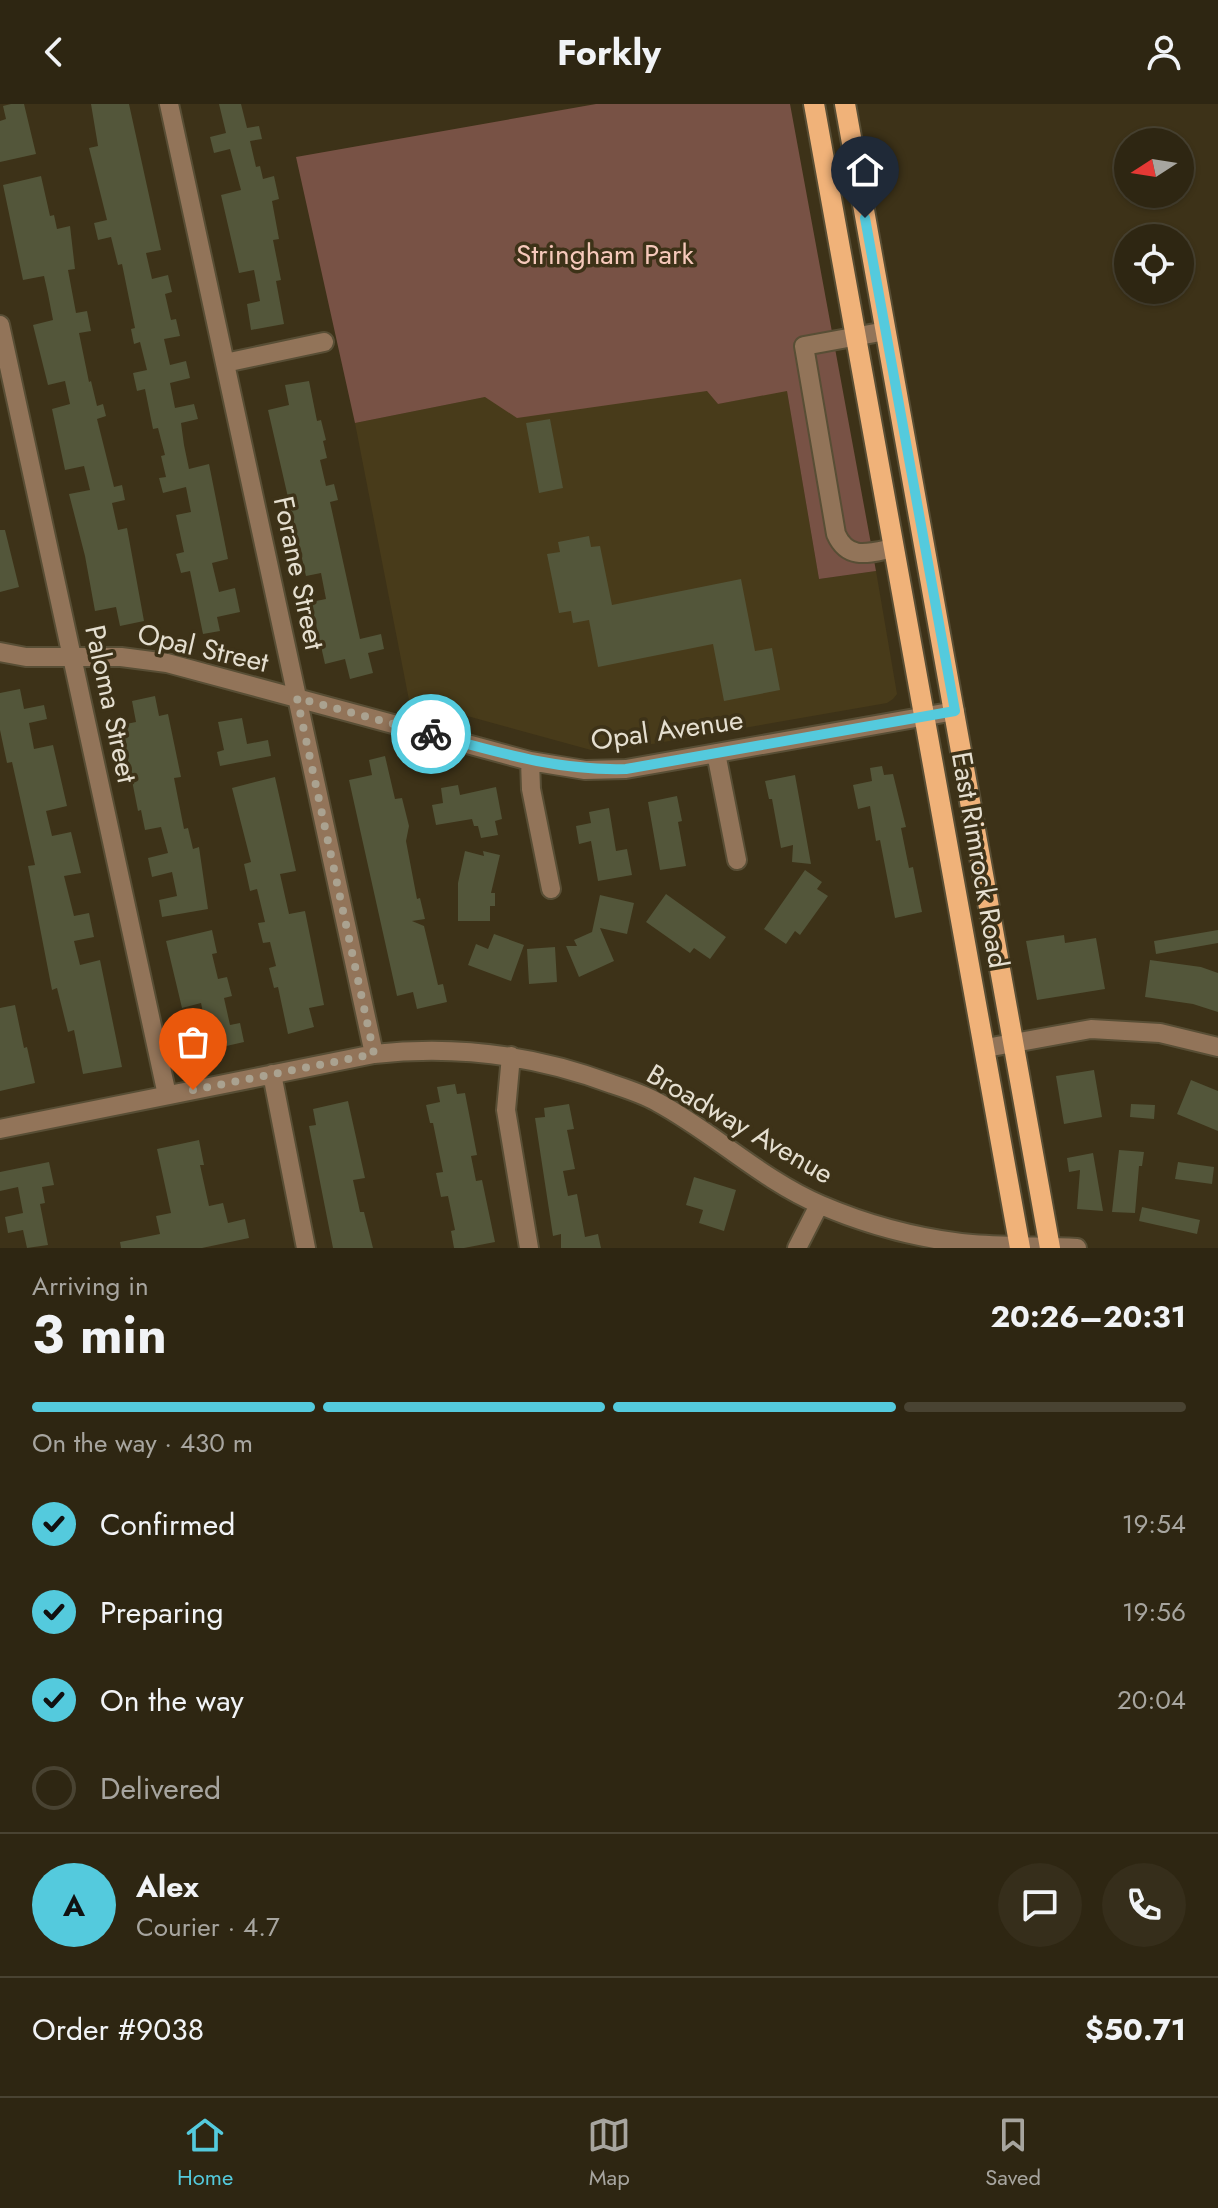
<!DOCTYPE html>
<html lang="en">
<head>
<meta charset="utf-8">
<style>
  :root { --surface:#2e2612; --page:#362e1b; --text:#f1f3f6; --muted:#a7a59f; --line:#494332; --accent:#54cadd }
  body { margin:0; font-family:Jost,sans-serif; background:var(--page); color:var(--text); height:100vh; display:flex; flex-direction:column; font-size:30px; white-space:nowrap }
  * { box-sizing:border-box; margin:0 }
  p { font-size:26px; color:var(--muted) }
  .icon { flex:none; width:44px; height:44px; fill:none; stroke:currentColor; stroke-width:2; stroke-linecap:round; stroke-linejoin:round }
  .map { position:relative; height:1144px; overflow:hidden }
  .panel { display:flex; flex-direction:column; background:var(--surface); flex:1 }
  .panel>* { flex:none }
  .needle { width:52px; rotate:258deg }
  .buttons { position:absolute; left:1114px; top:24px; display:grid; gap:16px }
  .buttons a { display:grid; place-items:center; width:80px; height:80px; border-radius:50%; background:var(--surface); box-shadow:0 2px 6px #0004,0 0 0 2px var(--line); font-size:40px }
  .pin { position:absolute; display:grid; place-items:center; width:68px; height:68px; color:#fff; margin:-82px -34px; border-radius:50% 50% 50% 0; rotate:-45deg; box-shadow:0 0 8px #0007 }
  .pin .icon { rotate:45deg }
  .courier { position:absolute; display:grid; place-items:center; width:80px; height:80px; margin:-40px; border:6px solid #54cadd; border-radius:50%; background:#fff; color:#222; box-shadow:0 2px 10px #0007 }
  .headline em { font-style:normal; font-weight:700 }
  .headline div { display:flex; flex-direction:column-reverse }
  .headline { display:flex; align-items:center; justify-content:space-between; height:136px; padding:0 32px }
  h1 { font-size:52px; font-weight:700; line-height:60px }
  .bar { display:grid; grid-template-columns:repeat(4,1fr); gap:12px 8px; align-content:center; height:96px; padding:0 32px }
  .bar i { height:10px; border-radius:6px; background:var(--line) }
  .bar .on { background:var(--accent) }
  .bar p { grid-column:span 4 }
  .line { display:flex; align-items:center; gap:20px; padding:0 32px; border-top:2px solid var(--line) }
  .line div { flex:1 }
  .round { display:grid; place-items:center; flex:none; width:84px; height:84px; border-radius:42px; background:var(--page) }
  ol { padding:0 32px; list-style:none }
  li { display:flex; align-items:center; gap:24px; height:88px }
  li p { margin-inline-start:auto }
  li .icon { padding:8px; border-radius:50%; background:var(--accent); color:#111; stroke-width:4 }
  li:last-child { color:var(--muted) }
  li i { width:44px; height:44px; border:4px solid var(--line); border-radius:50% }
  header { display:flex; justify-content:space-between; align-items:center; height:104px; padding:0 32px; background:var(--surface); font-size:36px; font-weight:700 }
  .dock { display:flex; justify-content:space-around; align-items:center; height:112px; border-top:2px solid var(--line); background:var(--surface); font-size:22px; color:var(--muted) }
  .dock a { display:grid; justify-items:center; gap:4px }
  .dock .on { color:var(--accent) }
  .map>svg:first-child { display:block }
</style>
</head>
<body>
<header><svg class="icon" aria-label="back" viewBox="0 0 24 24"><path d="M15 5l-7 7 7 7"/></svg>Forkly<svg class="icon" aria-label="person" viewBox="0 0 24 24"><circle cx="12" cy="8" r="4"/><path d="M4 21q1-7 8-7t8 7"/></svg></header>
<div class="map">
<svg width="1218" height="1144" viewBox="0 0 1218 1144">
  <rect width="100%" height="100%" fill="#3d3218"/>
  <path fill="#483b1a" d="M787 286 819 475 876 467 897 590 893 595 887 599 629 644 591 646 409 596 355 319 485 293 708 287 718 300Z"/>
  <path fill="#785245" d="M596 0H790L876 467 819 475 787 287 718 300 707 287 517 314 485 293 355 319 296 53Z"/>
  <path fill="#53563a" d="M11 0H24L36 50 0 58V17L6 15 3 2Z
    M91 0H129L161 146 146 149 152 175 168 171 172 188 165 190 171 216 176 215 180 232 164 235 170 261 186 257 190 274 170 279 175 304 194 300 198 315 181 319 184 341 189 365 209 360 228 455 212 459 219 488 235 484 240 508 217 513 220 527 203 530 190 467 181 469 176 450 184 448 176 411 191 408 186 383 163 389 159 374 166 373 161 352 165 351 158 324 153 325 145 285 137 287 133 269 147 266 140 238 134 240 131 225 135 224 122 160 118 161 111 133 98 136 94 119 107 116 89 44 98 42Z
    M219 0H241L247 24 259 22 262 35 250 37 256 63 260 62 263 75 274 72 279 95 272 97 279 135 273 136 281 176 276 177 284 220 251 226 247 200 260 197 254 166 239 169 221 91 241 86 230 45 214 49 210 33 226 29Z
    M41 72 50 112 54 111 57 125 70 122 75 165 68 166 76 209 87 207 91 227 79 229 89 278 91 277 97 302 103 300 106 312 97 315 114 383 122 381 125 396 112 399 118 426 127 424 144 517 120 522 116 503 95 507 85 452 69 390 90 386 84 362 65 366 52 305 70 300 65 277 48 281 33 221 53 216 48 190 44 172 23 176 3 81Z
    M309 277 317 317 321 316 326 336 323 337 327 354 320 356 326 382 334 380 338 396 330 398 360 535 381 530 384 545 368 549 373 569 350 575 345 555 325 560 311 498 326 495 321 469 306 472 268 306 289 301 285 281Z
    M550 315 563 384 539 389 526 319Z
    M0 426H5L19 483 0 488Z
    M589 432 591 443 600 442 612 501 741 475 755 547 772 544 780 586 724 597 713 540 598 563 589 516 573 519 571 507 559 509 547 450 560 448 558 438Z
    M20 585 24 605 44 601 47 615 29 619 34 645 53 641 67 702 46 707 52 732 71 728 81 769 64 772 74 812 89 809 94 833 74 837 80 861 100 856 122 963 83 970 74 926 68 928 57 884 52 886 28 762 35 761 12 658 7 659 0 626V589Z
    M155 592 159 612 168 610 181 673 174 674 184 725 188 724 193 745 199 743 208 805 162 813 159 796 177 792 172 768 152 773 148 754 168 749 161 723 145 726 141 706 138 707 121 621 136 618 132 597Z
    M242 614 247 640 268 636 271 652 220 662 217 648 224 646 218 618Z
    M385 652 395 695 402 694 409 722 406 737 417 795 420 794 425 815 412 817 424 822 438 881 443 880 447 898 417 905 413 888 397 892 349 676 372 671 369 656Z
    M882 662 884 671 893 670 906 723 901 724 909 764 913 763 922 808 895 814 880 736 876 737 870 702 858 705 853 681 872 677 870 664Z
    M795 671 811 760 792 758 793 741 781 744 772 695H769L765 677Z
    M275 673 296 767 280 770 289 810 305 807 324 901 309 904 314 923 288 930 278 883 274 884 269 864 276 862 270 838 263 839 258 819 265 818 257 785 250 787 244 760 251 758 232 684Z
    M458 681 460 691 496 683 502 715 495 717 498 731 481 734 478 722H474L472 715 436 721 432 701 443 699 441 684Z
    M677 692 682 717 678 718 686 762 660 766 648 698Z
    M609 704 616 747 627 745 632 771 598 777 591 737 579 740 576 722 591 719 589 708Z
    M465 747 484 752 483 747 500 751 491 789H495V802H490V817H458V779Z
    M805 766 822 778 817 785 828 792 800 831 795 827 786 840 764 825Z
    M666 790 726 833 710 855 694 844 690 849 646 818Z
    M600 791 634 799 627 830 600 824 614 857 579 873 566 842H577L574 836 592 828Z
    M212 826 217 849 212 850 218 875 227 873 232 892 224 894 230 921 240 919 244 938 191 950 187 932 207 927 201 899 182 904 166 837Z
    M1218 826V839L1156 850 1154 837Z
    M494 830 524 841 511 877 468 861 476 840 488 845Z
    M1064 831 1065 839 1096 834 1105 885 1037 896 1026 837Z
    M555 843 557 878 529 880 527 845Z
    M1150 856 1201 863 1218 869V908L1193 900 1145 893Z
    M15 901 24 944 27 943 35 979 0 987V904Z
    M1094 966 1102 1013 1064 1020 1056 972Z
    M1191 976 1218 987V1027L1177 1010Z
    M455 980 457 990 465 989 477 1051 471 1052 476 1077 482 1076 495 1138 464 1144H454L451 1127 455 1126 448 1092 441 1093 436 1069 443 1068 433 1019H430L426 1001 440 998 437 983Z
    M348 997 365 1074 353 1076 360 1108H364L373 1144H333L309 1022 316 1021 313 1005Z
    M569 1000 574 1025 567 1026 575 1065 563 1067 568 1092 577 1090 585 1133 598 1130 601 1144H561V1130L553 1132 535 1014 545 1013 544 1004Z
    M1131 1000 1155 1001 1154 1015 1130 1013Z
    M199 1036 204 1061H200L209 1102 223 1099 228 1119 245 1115 249 1134 202 1144H121L120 1138 160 1130 156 1112 171 1109 157 1045Z
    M1119 1046 1144 1048 1142 1062H1139L1135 1109 1112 1108Z
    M1093 1049 1103 1107 1077 1105 1080 1066 1069 1068 1067 1054Z
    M49 1058 54 1081 42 1083 45 1099 40 1100 48 1141 27 1144 23 1126 8 1129 5 1113 23 1109 18 1083 0 1087V1068Z
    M1178 1058 1214 1063 1212 1080 1175 1075Z
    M694 1073 736 1086 724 1127 699 1119 703 1106 686 1101Z
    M1142 1103 1200 1116 1197 1130 1139 1117Z"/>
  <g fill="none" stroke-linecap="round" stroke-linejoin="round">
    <defs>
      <path id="minor" d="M169 0 374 950
        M0 221 167 991
        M886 227 804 242 836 430C848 457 869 449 894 444
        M225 259 324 238
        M0 548 26 553H121L167 559 530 657 585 666 626 665 955 607
        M716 649 737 756
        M530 657 531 685 551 785
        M986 944 1091 925 1160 929 1218 943
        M511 952 506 1006 529 1144
        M272 970 306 1144
        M0 1025 374 950C455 941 535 951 612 980 627 985 643 990 657 998 713 1028 762 1076 821 1101 865 1120 914 1133 961 1139 999 1143 1038 1142 1077 1144
        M797 1144 819 1101"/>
      <path id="major" d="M814 0 1020 1144
        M845 0 1050 1144"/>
    </defs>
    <use href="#minor" stroke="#584e35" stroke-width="22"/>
    <use href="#major" stroke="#584e35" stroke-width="24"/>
    <use href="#minor" stroke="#927459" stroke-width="18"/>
    <use href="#major" stroke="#f0b279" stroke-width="20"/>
  </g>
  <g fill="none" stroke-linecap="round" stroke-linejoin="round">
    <path stroke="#aaa290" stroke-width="8" stroke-dasharray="0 14.4" d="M193 986 374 950 297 594 431 630"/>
    <path stroke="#54cadd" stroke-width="10" d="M431 630C497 648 557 667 626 665L955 607 865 114"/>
  </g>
  <g text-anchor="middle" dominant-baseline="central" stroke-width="7" stroke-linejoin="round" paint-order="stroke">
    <g font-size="28" fill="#f6c9bb" stroke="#3d3218">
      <text x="605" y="150">Stringham Park</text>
    </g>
    <g font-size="28" fill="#e5dfd0" stroke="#3d3218">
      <text transform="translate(299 469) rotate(78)">Forane Street</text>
      <text transform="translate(203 544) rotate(13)">Opal Street</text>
      <text transform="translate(111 600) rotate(78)">Paloma Street</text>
      <text transform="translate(667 626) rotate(-8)">Opal Avenue</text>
      <text transform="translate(980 756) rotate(80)">East Rimrock Road</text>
      <text transform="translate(740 1020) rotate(30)">Broadway Avenue</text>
    </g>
  </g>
</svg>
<div class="buttons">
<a><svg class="needle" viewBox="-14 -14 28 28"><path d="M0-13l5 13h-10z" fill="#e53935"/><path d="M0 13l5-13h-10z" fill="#a7a59f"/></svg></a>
<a><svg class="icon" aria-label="locate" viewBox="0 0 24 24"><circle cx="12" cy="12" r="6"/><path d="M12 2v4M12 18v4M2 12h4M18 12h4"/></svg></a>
</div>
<div class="pin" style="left:193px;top:986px;background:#ea580c"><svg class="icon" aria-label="bag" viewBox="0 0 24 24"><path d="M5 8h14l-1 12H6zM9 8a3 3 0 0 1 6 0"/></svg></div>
<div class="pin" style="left:865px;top:114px;background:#1f2937"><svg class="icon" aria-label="home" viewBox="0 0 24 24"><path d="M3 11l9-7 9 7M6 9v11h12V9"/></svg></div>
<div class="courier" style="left:431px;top:630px"><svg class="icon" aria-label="bike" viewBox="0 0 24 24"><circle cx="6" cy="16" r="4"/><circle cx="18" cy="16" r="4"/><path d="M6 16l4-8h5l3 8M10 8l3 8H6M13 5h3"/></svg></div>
</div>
<section class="panel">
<div class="headline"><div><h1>3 min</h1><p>Arriving in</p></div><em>20:26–20:31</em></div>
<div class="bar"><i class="on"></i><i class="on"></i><i class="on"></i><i></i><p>On the way · 430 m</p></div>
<ol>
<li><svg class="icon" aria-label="check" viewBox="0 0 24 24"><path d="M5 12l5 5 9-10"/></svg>Confirmed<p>19:54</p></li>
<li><svg class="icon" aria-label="check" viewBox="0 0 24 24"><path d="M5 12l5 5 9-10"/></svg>Preparing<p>19:56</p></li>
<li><svg class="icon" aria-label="check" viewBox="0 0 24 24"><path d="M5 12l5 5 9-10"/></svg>On the way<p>20:04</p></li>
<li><i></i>Delivered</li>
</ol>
<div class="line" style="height:144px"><b class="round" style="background:var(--accent);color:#111">A</b><div><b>Alex</b><p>Courier · 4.7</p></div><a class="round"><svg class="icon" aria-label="chat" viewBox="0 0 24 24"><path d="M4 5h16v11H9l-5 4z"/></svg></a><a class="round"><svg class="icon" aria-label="phone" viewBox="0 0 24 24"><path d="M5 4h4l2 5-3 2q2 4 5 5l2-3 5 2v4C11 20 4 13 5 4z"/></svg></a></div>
<div class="line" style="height:104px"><div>Order #9038</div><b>$50.71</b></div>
</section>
<nav class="dock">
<a class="on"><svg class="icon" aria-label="home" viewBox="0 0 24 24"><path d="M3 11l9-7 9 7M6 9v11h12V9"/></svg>Home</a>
<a><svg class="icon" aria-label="map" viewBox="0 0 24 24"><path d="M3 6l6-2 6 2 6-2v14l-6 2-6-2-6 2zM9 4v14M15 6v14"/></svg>Map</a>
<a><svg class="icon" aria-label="saved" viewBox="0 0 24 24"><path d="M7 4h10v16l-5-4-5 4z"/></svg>Saved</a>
</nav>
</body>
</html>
